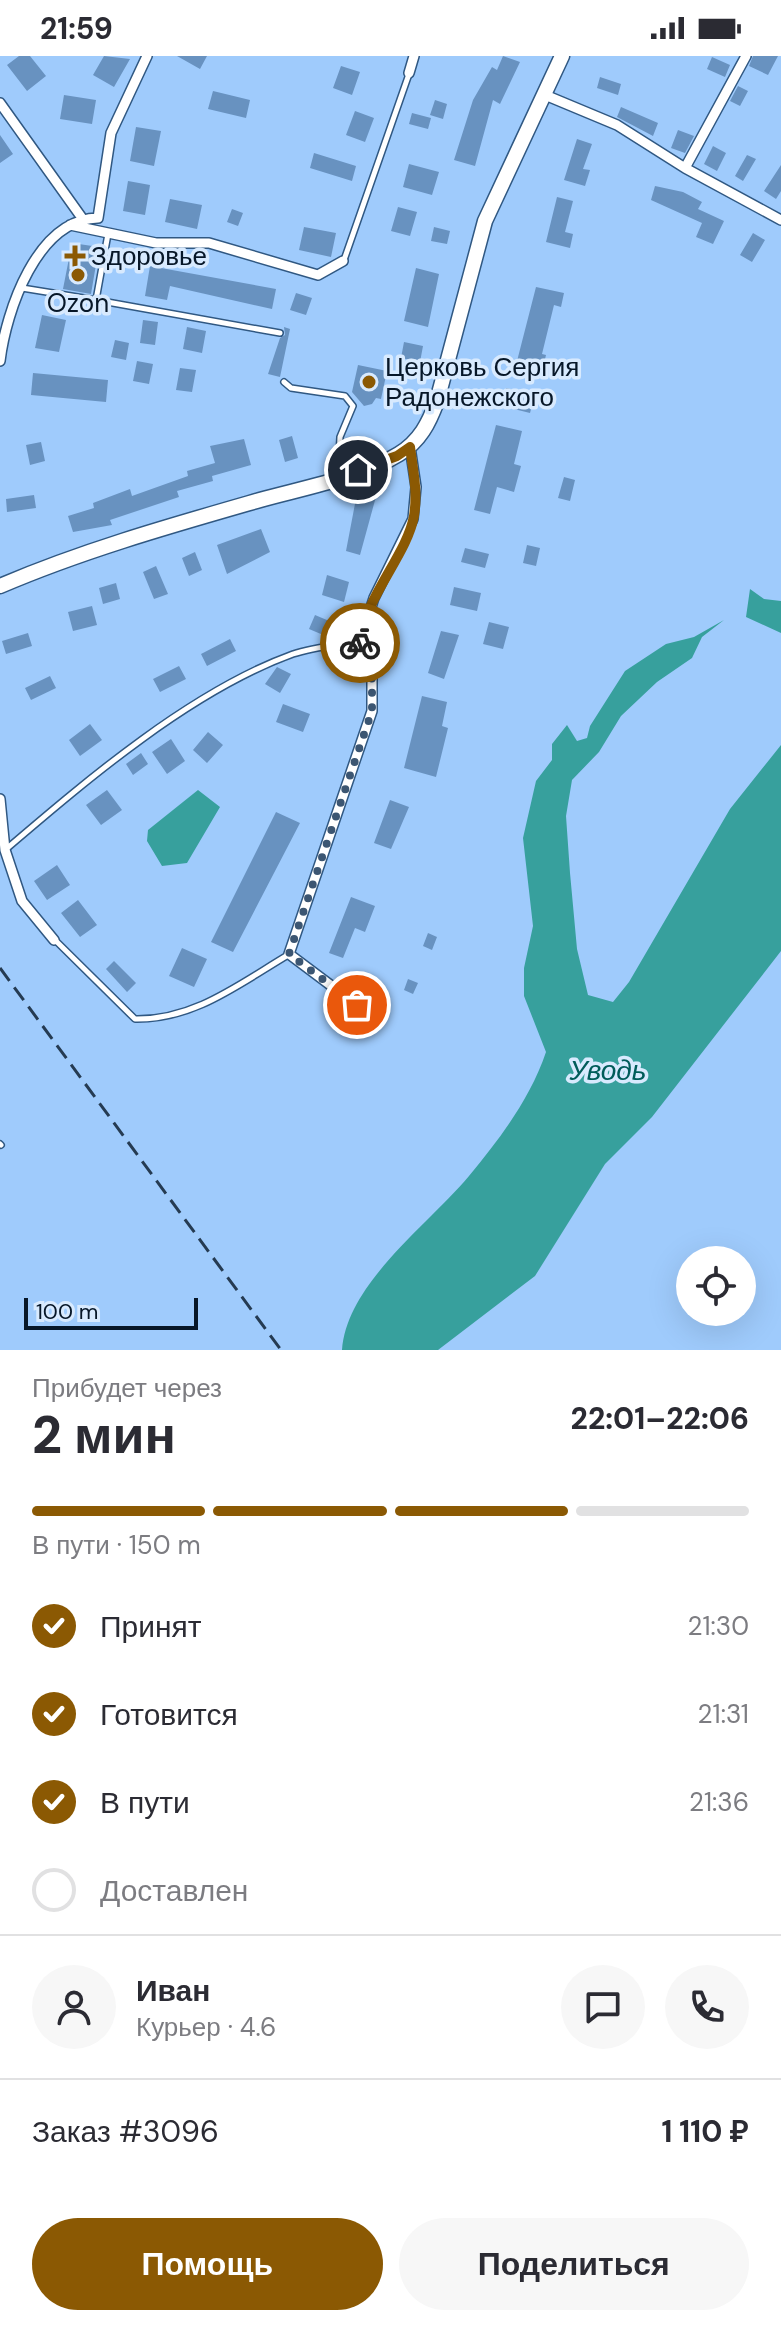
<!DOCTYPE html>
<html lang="ru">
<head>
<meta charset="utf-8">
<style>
  :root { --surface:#fff; --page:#f7f7f7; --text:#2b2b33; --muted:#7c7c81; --line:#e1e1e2; --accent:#8b5903 }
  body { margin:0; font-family:"DM Sans",sans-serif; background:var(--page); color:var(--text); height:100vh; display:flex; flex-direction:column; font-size:30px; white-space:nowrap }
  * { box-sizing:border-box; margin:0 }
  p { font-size:26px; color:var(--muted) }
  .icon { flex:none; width:44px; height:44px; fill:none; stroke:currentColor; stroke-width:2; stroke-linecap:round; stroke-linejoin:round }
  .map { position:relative; height:1294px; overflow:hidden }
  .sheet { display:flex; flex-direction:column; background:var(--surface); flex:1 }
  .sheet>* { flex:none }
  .tools { position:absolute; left:676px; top:1190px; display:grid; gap:16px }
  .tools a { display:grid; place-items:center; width:80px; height:80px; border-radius:50%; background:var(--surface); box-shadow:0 8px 32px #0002; font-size:40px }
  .scale { position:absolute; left:24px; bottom:20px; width:174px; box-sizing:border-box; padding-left:8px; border:4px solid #071728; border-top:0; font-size:22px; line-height:28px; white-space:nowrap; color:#071728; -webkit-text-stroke:6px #d8eafe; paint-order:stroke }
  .pin { position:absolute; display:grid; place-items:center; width:68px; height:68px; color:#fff; margin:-34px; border:4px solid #fff; border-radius:50%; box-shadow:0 2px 8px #0007 }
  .courier { position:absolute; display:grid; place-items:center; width:80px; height:80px; margin:-40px; border:6px solid #8b5903; border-radius:50%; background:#fff; color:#222; box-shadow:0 2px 10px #0007 }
  .summary em { font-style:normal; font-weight:800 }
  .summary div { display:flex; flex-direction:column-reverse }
  .summary { display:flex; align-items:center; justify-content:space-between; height:136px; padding:0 32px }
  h1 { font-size:52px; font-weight:800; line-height:60px }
  .bar { display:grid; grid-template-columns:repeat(4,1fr); gap:12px 8px; align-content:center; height:96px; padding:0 32px }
  .bar i { height:10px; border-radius:6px; background:var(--line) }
  .bar .selected { background:var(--accent) }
  .bar p { grid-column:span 4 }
  .line { display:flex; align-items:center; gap:20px; padding:0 32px; border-top:2px solid var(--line) }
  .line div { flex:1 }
  .round { display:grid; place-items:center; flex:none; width:84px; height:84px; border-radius:42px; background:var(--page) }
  ol { padding:0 32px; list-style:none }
  li { display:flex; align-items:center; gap:24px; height:88px }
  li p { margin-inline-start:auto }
  li .icon { padding:8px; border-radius:50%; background:var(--accent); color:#fff; stroke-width:4 }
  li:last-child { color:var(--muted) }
  li i { width:44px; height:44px; border:4px solid var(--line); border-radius:50% }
  .action { display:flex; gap:16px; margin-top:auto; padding:16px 32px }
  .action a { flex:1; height:92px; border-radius:48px; background:var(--accent); color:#fff; font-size:32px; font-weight:800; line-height:92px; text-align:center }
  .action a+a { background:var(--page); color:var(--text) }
  .status { display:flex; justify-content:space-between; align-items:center; height:56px; padding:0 40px; background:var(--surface); direction:ltr }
  .status svg { height:22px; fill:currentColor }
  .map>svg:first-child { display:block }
</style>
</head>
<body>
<div class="status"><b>21:59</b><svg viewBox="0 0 49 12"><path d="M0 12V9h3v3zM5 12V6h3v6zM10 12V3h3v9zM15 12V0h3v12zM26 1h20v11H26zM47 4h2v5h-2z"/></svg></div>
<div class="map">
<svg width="781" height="1294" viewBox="0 0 781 1294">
  <rect width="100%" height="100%" fill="#9fcbfc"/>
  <path fill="#37a09d" d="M750 533 764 543 781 545V577L746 561Z
    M724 564 702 581 692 602 657 626 621 660 599 696 572 724 566 760 570 817 577 893 588 939 613 946 629 926 730 753 781 689V895L652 1061 605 1108 535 1220 438 1294H342C347 1227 428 1169 469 1120 501 1081 530 1043 546 996L524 940V912L533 870 523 782 536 725 552 704V688L567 669 577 685 587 682 590 670 625 615 666 588 694 581Z
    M198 734 220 751 187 807 162 810 147 785 148 774Z"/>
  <path fill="#6892c0" d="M19 0H30L46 20 27 35 7 9Z
    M104 0 130 3 114 31 93 19Z
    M177 0H207L200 13Z
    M503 0 520 6 500 48 493 44 475 110 454 104 473 44 492 11 497 14Z
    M753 0H778L768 19 749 10Z
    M712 1 730 9 725 21 707 13Z
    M341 10 360 16 352 39 333 32Z
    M600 21 621 28 618 39 597 32Z
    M738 30 748 35 740 50 730 45Z
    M213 35 250 44 246 62 208 53Z
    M64 39 96 44 92 68 60 63Z
    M435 44 447 48 443 63 430 59Z
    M621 51 658 67 653 80 617 61Z
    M355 55 374 62 365 86 346 79Z
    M412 57 431 62 428 73 409 68Z
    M136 71 161 75 154 110 130 105Z
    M678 74 694 80 685 97 671 92Z
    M0 79 13 98 0 107Z
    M577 83 592 88 583 113 590 114 585 130 564 124Z
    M713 90 726 97 717 115 704 108Z
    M314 97 356 110 352 125 310 112Z
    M747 99 756 103 743 125 735 120Z
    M409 108 439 116 432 139 403 131Z
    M781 109V135L776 143 764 135Z
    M128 125 150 129 145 159 123 155Z
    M655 130 683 136 702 146 698 153 724 165 713 188 696 181 702 167 651 144Z
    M557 141 573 145 565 176 573 178 570 192 546 186Z
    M170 143 202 149 197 173 165 166Z
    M398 151 417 156 410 180 391 175Z
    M232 153 243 157 238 170 227 166Z
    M304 171 336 177 331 201 299 194Z
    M434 171 450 175 447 188 431 185Z
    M753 177 765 184 752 206 740 199Z
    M72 187 99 191 91 238 63 233Z
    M150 210 276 233 272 253 170 230 167 244 145 240Z
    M416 212 439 218 428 271 404 265Z
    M536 231 564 237 561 251 554 249 542 298 546 299 542 316 516 309Z
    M296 237 312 242 306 259 290 254Z
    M42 259 66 264 59 296 35 292Z
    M143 264 158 266 155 289 140 287Z
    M187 271 206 275 202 297 183 293Z
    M284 271 290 273 280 321 268 318 280 282 285 279Z
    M115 284 129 287 126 304 111 301Z
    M404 286 423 290 420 306 401 302Z
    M137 305 153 308 149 328 133 325Z
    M358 309 387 315 381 343 376 342 372 348 364 350 352 336Z
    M180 312 196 314 192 336 176 334Z
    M33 317 108 324 106 346 31 339Z
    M506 332 535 338 530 357 502 350Z
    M496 369 522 375 514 408 521 410 514 436 497 431 490 458 474 454Z
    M292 380 298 402 285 406 279 384Z
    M244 383 251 409 212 420 213 425 177 435 179 441 110 464 112 469 73 476 68 460 94 452 93 447 130 433 132 440 188 420 187 415 215 407 210 390Z
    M41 386 45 405 30 409 26 389Z
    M564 421 575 424 570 445 558 442Z
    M358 432 377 437 360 499 346 495Z
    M34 439 36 452 7 456 6 443Z
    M261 473 270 496 227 518 217 489Z
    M527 489 540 492 536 510 523 507Z
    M465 492 489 498 485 512 461 506Z
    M195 496 202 514 189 520 182 502Z
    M156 510 168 538 154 543 143 516Z
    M327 519 349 526 344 546 322 539Z
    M116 527 120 543 103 548 99 532Z
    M454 531 481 537 477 555 450 549Z
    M92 550 97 569 73 575 68 556Z
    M315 559 334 567 328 581 309 573Z
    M489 566 509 571 503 593 483 588Z
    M441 575 459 579 444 623 428 617Z
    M28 577 32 590 6 598 2 585Z
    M230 583 236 595 207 610 201 598Z
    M179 610 186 623 160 636 153 623Z
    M277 611 291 618 280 637 265 628Z
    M50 620 56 632 31 644 25 632Z
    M422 640 447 646 442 670 448 672 436 721 404 712Z
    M283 648 310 658 303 676 276 666Z
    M90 668 102 684 80 700 69 684Z
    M208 676 223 689 207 707 193 694Z
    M171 683 185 705 167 718 152 696Z
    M141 697 148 708 133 719 126 708Z
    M107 734 122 754 101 769 86 749Z
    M390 744 409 751 391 793 374 787Z
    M276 756 300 767 233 896 211 886Z
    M57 809 70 829 47 844 34 825Z
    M351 841 375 850 365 876 355 872 343 902 329 897Z
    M78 844 97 869 80 881 61 857Z
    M428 877 437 881 432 894 423 890Z
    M182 892 207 903 194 931 169 920Z
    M114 905 136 927 127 936 106 913Z
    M408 923 418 927 413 938 404 934Z"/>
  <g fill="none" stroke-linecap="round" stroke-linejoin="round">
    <defs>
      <path id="lane" d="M344 204 409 18
        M22 232 96 244 108 178
        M96 244 280 277
        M284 326 291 332 345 340 353 350 340 381 338 421
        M5 794C87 724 191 635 293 598 314 591 338 589 360 585
        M55 884 135 963C194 964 239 928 288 899
        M0 1088 1 1089"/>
      <path id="street" d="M409 17 414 0
        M545 39 617 69 685 112 781 164
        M0 47 82 162
        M685 112 746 0
        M70 169 156 187H209L318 219 343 205
        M0 305C6 255 37 163 98 162L111 77 147 0
        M0 743 5 794 22 845 54 884
        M357 949 289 898 372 655V623L360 585 374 542 413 463 416 431 410 391"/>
      <path id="secondary" d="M0 530C84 494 173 469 260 444 303 432 362 421 399 398 420 385 429 367 437 345L485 165 562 0"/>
    </defs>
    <use href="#lane" stroke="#305882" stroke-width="8"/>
    <use href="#street" stroke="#305882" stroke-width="12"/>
    <use href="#secondary" stroke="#305882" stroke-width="17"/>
    <use href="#lane" stroke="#fff" stroke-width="5"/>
    <use href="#street" stroke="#fff" stroke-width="9"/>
    <use href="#secondary" stroke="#fff" stroke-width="14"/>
    <path stroke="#253b52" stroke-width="3" stroke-dasharray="16 8" stroke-linecap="butt" d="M0 912 281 1294"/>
  </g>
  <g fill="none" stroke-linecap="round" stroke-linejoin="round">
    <path stroke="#3c5672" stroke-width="8" stroke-dasharray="0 14.4" d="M357 949 289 898 372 655V623L360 587"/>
    <path stroke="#8b5903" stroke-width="10" d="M358 414 397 400 410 391C413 414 418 436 414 460 407 499 364 542 360 587"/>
  </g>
  <g fill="#8b5903" stroke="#d8eafe" stroke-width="3">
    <path d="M71 188h8v8h8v8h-8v8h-8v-8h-8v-8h8z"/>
    <circle cx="78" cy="219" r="8"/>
    <circle cx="369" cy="326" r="8"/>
  </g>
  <g text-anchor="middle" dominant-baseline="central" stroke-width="7" stroke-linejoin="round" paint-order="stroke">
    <g font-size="26" fill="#071728" stroke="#d8eafe" text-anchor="start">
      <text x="91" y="200">Здоровье</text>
      <text x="78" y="247" text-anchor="middle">Ozon</text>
      <text x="385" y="311">Церковь Сергия<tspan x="385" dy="30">Радонежского</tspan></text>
    </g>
    <g font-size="28" font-style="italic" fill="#005c5a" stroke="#d8eafe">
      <text x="608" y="1014">Уводь</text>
    </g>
  </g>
</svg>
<div class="tools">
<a><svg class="icon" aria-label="locate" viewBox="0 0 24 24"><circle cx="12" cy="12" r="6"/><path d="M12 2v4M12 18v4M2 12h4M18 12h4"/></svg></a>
</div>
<div class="scale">100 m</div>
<div class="pin" style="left:357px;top:949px;background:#ea580c"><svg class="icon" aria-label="bag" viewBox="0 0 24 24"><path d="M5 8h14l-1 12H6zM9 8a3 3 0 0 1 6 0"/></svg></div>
<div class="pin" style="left:358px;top:414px;background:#1f2937"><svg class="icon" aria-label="home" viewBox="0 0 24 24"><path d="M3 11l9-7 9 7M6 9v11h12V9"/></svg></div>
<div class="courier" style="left:360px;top:587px"><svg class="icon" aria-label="bike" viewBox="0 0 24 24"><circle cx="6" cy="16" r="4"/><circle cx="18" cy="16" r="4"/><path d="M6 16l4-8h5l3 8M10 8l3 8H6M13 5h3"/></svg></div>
</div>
<section class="sheet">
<div class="summary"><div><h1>2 мин</h1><p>Прибудет через</p></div><em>22:01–22:06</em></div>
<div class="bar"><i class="selected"></i><i class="selected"></i><i class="selected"></i><i></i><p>В пути · 150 m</p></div>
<ol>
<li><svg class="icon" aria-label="check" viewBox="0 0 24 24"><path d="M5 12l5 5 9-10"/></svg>Принят<p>21:30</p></li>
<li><svg class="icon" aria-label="check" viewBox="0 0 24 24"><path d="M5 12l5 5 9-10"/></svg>Готовится<p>21:31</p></li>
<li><svg class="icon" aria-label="check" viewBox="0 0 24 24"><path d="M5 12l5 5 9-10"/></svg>В пути<p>21:36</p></li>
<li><i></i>Доставлен</li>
</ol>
<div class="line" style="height:144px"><a class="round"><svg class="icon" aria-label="person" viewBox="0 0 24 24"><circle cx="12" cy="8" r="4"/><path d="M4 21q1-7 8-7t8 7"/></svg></a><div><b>Иван</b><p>Курьер · 4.6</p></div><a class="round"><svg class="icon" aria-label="chat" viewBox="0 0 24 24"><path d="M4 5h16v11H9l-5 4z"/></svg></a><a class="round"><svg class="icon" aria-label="phone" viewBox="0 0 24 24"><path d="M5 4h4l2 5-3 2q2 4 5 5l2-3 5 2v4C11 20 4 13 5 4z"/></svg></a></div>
<div class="line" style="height:104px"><div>Заказ #3096</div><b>1 110 ₽</b></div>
<div class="action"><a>Помощь</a><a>Поделиться</a></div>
</section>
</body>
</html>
